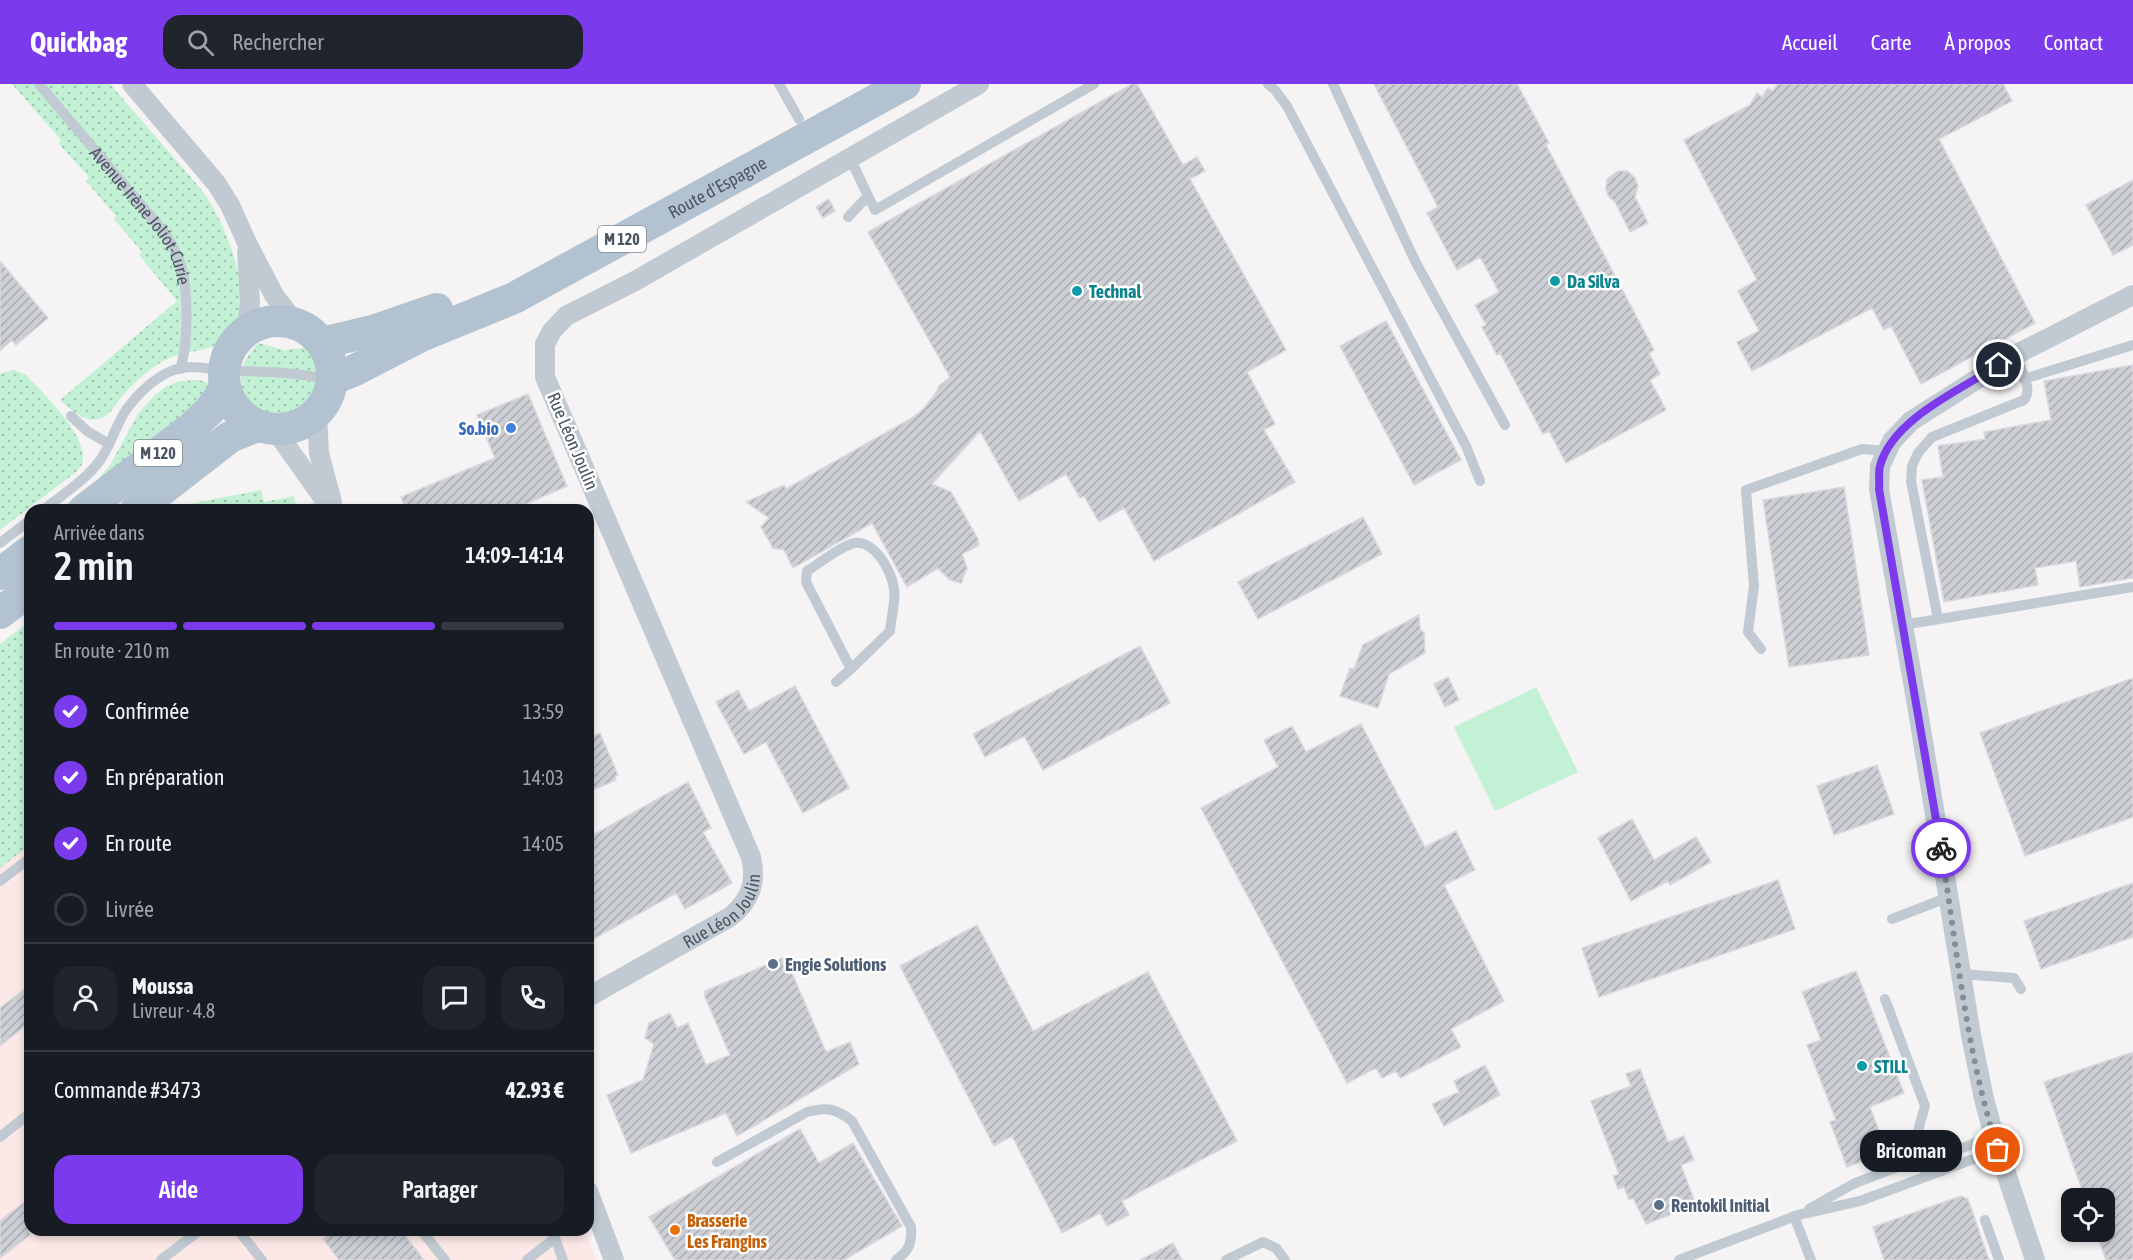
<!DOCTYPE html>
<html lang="fr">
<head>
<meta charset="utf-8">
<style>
  :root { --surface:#171b24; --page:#20242c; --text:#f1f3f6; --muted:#9ea1a6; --line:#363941; --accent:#7c3aed }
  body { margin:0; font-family:"Asap Condensed",sans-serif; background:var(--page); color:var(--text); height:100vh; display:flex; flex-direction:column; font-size:22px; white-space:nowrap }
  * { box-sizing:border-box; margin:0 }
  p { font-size:20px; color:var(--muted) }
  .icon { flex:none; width:33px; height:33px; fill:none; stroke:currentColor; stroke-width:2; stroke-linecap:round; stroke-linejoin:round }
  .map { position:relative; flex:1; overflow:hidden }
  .panel { position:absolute; left:24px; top:420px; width:570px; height:732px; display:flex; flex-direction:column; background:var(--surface); border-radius:18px; box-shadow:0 3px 9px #0003 }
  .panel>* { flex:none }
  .controls { position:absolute; left:2061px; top:1104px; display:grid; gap:12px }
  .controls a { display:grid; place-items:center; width:54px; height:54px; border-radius:12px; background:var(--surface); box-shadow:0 3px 9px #0003; font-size:30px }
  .pin { position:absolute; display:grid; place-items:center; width:51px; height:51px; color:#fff; margin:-26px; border:3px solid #fff; border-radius:50%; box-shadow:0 2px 6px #0007 }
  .courier { position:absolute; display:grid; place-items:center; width:60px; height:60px; margin:-30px; border:4px solid #7c3aed; border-radius:50%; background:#fff; color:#222; box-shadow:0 2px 8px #0007 }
  .bubble { position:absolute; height:42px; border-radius:18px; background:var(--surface); box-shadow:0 3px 9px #0003; font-size:20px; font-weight:600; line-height:42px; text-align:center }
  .overview em { font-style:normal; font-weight:600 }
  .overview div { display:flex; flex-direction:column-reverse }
  .overview { display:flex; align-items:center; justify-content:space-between; height:102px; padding:0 30px }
  h1 { font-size:39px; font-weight:600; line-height:45px }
  .bar { display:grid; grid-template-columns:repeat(4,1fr); gap:9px 6px; align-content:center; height:72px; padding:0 30px }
  .bar i { height:8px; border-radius:4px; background:var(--line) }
  .bar .selected { background:var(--accent) }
  .bar p { grid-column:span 4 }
  .line { display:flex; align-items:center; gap:15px; padding:0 30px; border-top:2px solid var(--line) }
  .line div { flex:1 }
  .round { display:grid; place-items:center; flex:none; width:63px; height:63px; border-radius:18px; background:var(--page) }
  ol { padding:0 30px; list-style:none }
  li { display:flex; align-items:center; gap:18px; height:66px }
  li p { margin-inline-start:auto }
  li .icon { padding:6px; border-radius:50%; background:var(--accent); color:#fff; stroke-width:4 }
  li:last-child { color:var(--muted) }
  li i { width:33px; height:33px; border:3px solid var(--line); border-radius:50% }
  .primary-button { display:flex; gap:12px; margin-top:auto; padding:12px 30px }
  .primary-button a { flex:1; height:69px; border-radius:18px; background:var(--accent); color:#fff; font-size:24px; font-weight:600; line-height:69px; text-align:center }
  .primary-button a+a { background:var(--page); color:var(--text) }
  header { display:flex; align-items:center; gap:36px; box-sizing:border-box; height:84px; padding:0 30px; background:var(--accent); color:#fff }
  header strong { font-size:28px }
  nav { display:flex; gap:33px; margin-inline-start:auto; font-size:21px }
  .search { width:420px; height:54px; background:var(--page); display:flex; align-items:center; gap:15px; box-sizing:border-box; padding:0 21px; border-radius:18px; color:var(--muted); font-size:22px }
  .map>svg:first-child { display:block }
</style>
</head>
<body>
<header>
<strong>Quickbag</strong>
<div class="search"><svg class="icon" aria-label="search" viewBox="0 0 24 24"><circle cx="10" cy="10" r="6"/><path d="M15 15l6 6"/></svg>Rechercher</div>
<nav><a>Accueil</a><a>Carte</a><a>À propos</a><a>Contact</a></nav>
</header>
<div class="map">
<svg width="2133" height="1176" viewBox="0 0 2133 1176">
  <defs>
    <pattern id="grass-dots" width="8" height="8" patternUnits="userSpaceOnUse" patternTransform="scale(1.5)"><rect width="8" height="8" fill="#c3f1d5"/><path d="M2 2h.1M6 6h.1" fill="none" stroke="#a0c6b0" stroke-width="1.8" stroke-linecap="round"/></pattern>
    <pattern id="building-hatch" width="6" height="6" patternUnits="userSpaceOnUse" patternTransform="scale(1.5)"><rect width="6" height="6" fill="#cdcfd5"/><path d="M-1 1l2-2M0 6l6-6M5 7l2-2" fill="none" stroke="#a8abb0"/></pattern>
  </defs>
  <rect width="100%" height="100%" fill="#f5f3f3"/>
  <path fill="#fce8e6" d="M30 538V1146H585L596 1176H0V561Z"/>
  <path fill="url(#grass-dots)" d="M12 0H110C132 25 154 51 176 76 189 92 206 108 215 127 230 155 242 190 242 223 242 230 239 238 235 244 218 272 188 263 163 277 149 285 135 298 125 309 116 318 112 331 99 335 84 339 70 325 60 316L177 217 139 171 142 168 114 135 116 132 86 97 89 93 59 60 61 56Z
    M259 259 284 266 309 263C319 276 326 289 321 305 298 370 201 314 259 259Z
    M13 286 25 290C41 307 91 354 82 380 81 383 78 385 76 388L0 446V290Z
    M199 296 213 300 206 317 69 426H59L98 395 110 381 138 330 153 313 165 303 180 297Z
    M261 406 264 418 294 412 296 423 316 418 319 426H174L179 422Z
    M30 537V761L0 784V560Z"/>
  <path fill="#c3f1d5" d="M1536 603 1578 688 1495 727 1454 643Z"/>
  <path fill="url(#building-hatch)" stroke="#d7d9de" stroke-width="1.5" d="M1132 0H1137L1183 81 1197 73 1205 87 1190 95 1286 266 1247 288 1275 340 1264 346 1295 398 1154 477 1124 424 1099 438 1084 412 1080 414 1066 390 1019 417 980 347 932 400 951 408 978 455 979 461 962 470 967 484 961 499 950 496 938 484 907 503 872 439 793 484 784 466 773 464 761 443 769 434 746 418 784 401 786 405 912 334 924 324 936 309 939 302 950 293 868 148Z
    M1374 0H1517L1549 59 1546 61 1654 266 1649 269 1660 290 1650 296 1666 326 1566 379 1549 347 1543 350 1500 269 1497 271 1482 243 1486 241 1475 221 1499 208 1480 173 1457 186 1427 129 1438 123Z
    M1777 0H2003L2012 17 1939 55 2035 239 1921 300 1891 242 1884 246 1872 224 1752 287 1737 258 1759 247 1738 207 1757 196 1684 56 1750 21 1757 9 1762 13 1768 4 1773 7Z
    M1618 87H1627L1635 94 1638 102 1635 113 1648 139 1630 148 1615 118 1609 113 1606 106 1607 95Z
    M2133 96V161L2113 171 2086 121Z
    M829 115 835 127 823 134 816 123Z
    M0 177 48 234 16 261 12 256 0 267Z
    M1386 237 1461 376 1414 401 1340 262Z
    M2133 281V494L2080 503 2076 477 2035 484 2038 501 1944 518 1922 396 1943 393 1938 362 1985 355 1984 348 2051 336 2044 297Z
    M528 310 567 402 512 426H406L401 413 495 374 477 331Z
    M1844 403 1869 571 1789 583 1763 416Z
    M1363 433 1382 470 1258 535 1238 498Z
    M1419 531 1420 545 1424 549 1425 569 1389 590 1378 624 1340 612 1350 584 1354 585 1363 561Z
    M1140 562 1170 619 1043 686 1024 652 985 673 973 650Z
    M1448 593 1459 616 1445 623 1434 600Z
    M2133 594V733L2025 772 1980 649Z
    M795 602 849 704 803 729 766 658 744 670 716 618 738 606 749 627Z
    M1361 640 1425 763 1456 747 1475 786 1444 801 1504 917 1451 945 1461 963 1400 994 1396 987 1382 994 1376 984 1347 999 1201 724 1278 683 1264 656 1292 642 1306 668Z
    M600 649 618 691 615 692 616 696 588 708V654Z
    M1877 681 1894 730 1834 751 1817 702Z
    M688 698 711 744 703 748 732 799 685 825 676 809 588 858V754Z
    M1632 735 1654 776 1696 753 1711 778 1670 801 1668 797 1631 817 1598 754Z
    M1778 796 1795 845 1599 913 1582 864Z
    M2133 799V853L2041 885 2024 837Z
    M977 841 1033 947 1148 888 1237 1057 1122 1117 1129 1131 1107 1142 1100 1129 1062 1149 1012 1052 994 1062 900 882Z
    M785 873 826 968 850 958 859 980 737 1052 726 1029 631 1069 607 1011 643 996 654 960 645 954 649 939 670 929 677 944 688 939 706 981 730 971 705 913V907Z
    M1856 887 1904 1009 1870 1023 1887 1068 1847 1083 1830 1038 1836 1036 1807 961 1821 956 1802 908Z
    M30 901V938L0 962V924Z
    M2133 968V1176H2106L2096 1148H2104V1114H2085L2044 998Z
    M1485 981 1500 1011 1444 1042 1432 1020 1459 1008 1454 997Z
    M1640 985 1668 1058 1684 1052 1694 1076 1681 1081 1696 1121 1646 1140 1633 1114 1629 1116 1624 1103 1618 1105 1613 1092 1619 1090 1591 1017 1631 1002 1626 990Z
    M800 1045 819 1079 853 1059 902 1142 844 1176H675L649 1133Z
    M1961 1112 1968 1115 1989 1176H1884L1873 1143Z
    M30 1114V1151L0 1174V1137Z
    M334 1146H401L424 1176H339L323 1155Z
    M1173 1159 1182 1176H1140Z"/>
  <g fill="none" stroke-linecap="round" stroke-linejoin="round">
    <g stroke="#c1cad2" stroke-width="10">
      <path id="s1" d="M39 0 164 148C169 156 174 164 178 173 189 200 189 258 180 285"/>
      <path d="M779 0 799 35"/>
      <path d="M1268 0 1275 6 1287 22 1466 362 1480 397"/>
      <path d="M1333 0 1415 177 1505 341"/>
      <path d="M868 112 875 126 1094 0"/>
      <path d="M848 133 868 112 850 74"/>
      <path d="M2024 295 2133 261"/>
      <path d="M71 332 87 347 109 360"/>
      <path d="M43 426C63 410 86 396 101 375 111 360 116 341 126 326 137 311 153 295 171 287 189 280 206 285 225 286 245 288 265 287 284 289 299 290 315 293 330 295"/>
      <path d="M0 459 30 436"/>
      <path d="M1938 535 1911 397 1912 382 1918 369 1932 353 2024 316C2034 305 2019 283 2015 271"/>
      <path d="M1903 541 2133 503"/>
      <path d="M1761 565 1748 548 1754 502 1746 406 1862 365 1887 367"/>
      <path d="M836 598 851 585 890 547C891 534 896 518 894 505 892 487 873 452 851 460 835 466 820 479 807 487L806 498 851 585"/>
      <path d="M0 797 30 774"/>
      <path d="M1892 835 1949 813"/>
      <path d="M1961 890 2014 894 2021 905"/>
      <path d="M1885 915 1925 1022 1914 1061 1927 1092"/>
      <path d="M0 1053 30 1029"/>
      <path d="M717 1078 807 1028C828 1023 835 1024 852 1037L911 1143C912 1159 909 1167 896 1176"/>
      <path d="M1809 1125 1853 1100 1889 1086 1965 1063 1994 1051"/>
      <path d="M1794 1132 1811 1176"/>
      <path d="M1985 1136 1999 1176"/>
      <path d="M238 1146 262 1176"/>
      <path d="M421 1146 445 1176"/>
      <path d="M552 1146 563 1176"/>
      <path d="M161 1176 200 1146"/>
      <path d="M527 1176 555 1154"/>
      <path d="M1226 1176 1263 1158 1276 1164 1285 1176"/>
      <path d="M1679 1176 1798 1131 1860 1117 1998 1066"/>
    </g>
    <g stroke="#c1cad2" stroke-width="20">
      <path d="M132 0 216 99 230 121 247 159 274 211 296 240"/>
      <path d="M247 246 250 218 247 167"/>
      <path d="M317 331 319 369 332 418"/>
      <path d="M275 346 332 426"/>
      <path id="s2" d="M588 913 730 833C750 817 757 799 751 773L545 293V260L552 247 566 232 635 197 979 0"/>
      <path d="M588 1107 614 1176"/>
      <path d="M2035 1176 1996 1059 1984 1015 1971 951 1918 627 1879 405 1880 382 1892 357 1911 337 2015 271 2133 211"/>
    </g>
    <g stroke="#b3c2d1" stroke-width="32">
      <circle cx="278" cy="291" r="54"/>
      <path d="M322 259 376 246 437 225"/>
      <path id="s3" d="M333 295 353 287 421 252 514 214 905 0"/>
      <path d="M84 426 190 345 209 327 225 306"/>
      <path d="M136 426 230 353 257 342"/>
      <path d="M0 490 30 467"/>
      <path d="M0 529 30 506"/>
    </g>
  </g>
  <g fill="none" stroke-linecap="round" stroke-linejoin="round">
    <path stroke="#868d94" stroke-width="6" stroke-dasharray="0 10.8" d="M1941 764C1957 864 1966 969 1998 1066"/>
    <path stroke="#7c3aed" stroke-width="8" d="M1941 764 1879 405C1880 398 1878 389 1880 382 1892 335 1962 305 1999 281"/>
  </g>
  <g fill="#0f9aa8" stroke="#fff" stroke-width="2">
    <circle cx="1555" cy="197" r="6"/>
    <circle cx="1077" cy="207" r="6"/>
    <circle cx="1862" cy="982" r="6"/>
  </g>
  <circle fill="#3f7fe0" stroke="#fff" stroke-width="2" cx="511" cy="344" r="6"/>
  <g fill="#5c6f8a" stroke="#fff" stroke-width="2">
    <circle cx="773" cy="880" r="6"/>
    <circle cx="1659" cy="1121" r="6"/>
  </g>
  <circle fill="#e8710a" stroke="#fff" stroke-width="2" cx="675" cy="1146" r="6"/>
  <g text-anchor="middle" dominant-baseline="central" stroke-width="5" stroke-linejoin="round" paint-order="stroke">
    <g fill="#fff" stroke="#808990" stroke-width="1.5">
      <rect x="598" y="142" width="48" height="26" rx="4.5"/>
      <rect x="134" y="356" width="48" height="26" rx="4.5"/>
    </g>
    <g font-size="16" font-weight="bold" fill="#4a5661">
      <text x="622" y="155">M 120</text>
      <text x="158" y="369">M 120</text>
    </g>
    <g font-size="18" fill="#4a5661" stroke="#fff">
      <text stroke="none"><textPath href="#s3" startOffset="430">Route d'Espagne</textPath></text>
      <text stroke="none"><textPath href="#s1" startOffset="168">Avenue Irène Joliot-Curie</textPath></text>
      <text transform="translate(573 357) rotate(67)">Rue Léon Joulin</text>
      <text stroke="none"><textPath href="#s2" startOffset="162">Rue Léon Joulin</textPath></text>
    </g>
    <g font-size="18" font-weight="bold" fill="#0d838f" stroke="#fff" text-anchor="start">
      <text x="1567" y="197">Da Silva</text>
      <text x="1089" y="207">Technal</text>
      <text x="1874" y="982">STILL</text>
    </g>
    <g font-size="18" font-weight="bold" fill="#366cbe" stroke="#fff" text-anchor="end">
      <text x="499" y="344">So.bio</text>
    </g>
    <g font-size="18" font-weight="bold" fill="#4e5e75" stroke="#fff" text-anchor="start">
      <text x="785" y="880">Engie Solutions</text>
      <text x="1671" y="1121">Rentokil Initial</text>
    </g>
    <g font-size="18" font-weight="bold" fill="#c56008" stroke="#fff" text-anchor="start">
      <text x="687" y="1136">Brasserie<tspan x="687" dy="21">Les Frangins</tspan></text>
    </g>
  </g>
</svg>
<div class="controls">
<a><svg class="icon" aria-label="locate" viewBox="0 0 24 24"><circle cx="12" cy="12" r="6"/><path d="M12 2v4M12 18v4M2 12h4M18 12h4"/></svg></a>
</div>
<div class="pin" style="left:1998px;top:1066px;background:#ea580c"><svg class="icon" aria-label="bag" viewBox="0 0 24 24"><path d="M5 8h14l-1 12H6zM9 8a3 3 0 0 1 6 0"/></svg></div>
<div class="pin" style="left:1999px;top:281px;background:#1f2937"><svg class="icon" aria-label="home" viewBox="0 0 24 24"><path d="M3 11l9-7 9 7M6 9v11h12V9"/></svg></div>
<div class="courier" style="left:1941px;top:764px"><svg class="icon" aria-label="bike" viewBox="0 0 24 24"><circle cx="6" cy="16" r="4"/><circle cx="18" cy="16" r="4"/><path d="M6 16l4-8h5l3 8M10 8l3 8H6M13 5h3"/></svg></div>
<div class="bubble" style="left:1860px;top:1046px;width:102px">Bricoman</div>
<section class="panel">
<div class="overview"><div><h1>2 min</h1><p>Arrivée dans</p></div><em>14:09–14:14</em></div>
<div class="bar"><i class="selected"></i><i class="selected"></i><i class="selected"></i><i></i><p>En route · 210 m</p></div>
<ol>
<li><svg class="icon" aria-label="check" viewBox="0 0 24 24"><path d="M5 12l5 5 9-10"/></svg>Confirmée<p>13:59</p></li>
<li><svg class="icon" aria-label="check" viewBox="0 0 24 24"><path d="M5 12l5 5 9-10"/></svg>En préparation<p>14:03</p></li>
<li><svg class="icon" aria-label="check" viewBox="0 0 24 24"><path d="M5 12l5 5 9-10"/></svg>En route<p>14:05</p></li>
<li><i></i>Livrée</li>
</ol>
<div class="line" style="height:108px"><a class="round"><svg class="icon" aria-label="person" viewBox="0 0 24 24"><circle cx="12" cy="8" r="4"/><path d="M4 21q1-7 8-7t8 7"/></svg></a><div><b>Moussa</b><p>Livreur · 4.8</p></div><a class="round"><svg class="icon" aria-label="chat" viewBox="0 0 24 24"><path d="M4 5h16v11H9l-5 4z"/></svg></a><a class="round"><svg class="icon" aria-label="phone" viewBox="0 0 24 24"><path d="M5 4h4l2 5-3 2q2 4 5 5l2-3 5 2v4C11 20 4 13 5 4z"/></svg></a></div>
<div class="line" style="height:78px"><div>Commande #3473</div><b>42.93 €</b></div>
<div class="primary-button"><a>Aide</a><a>Partager</a></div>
</section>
</div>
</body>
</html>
